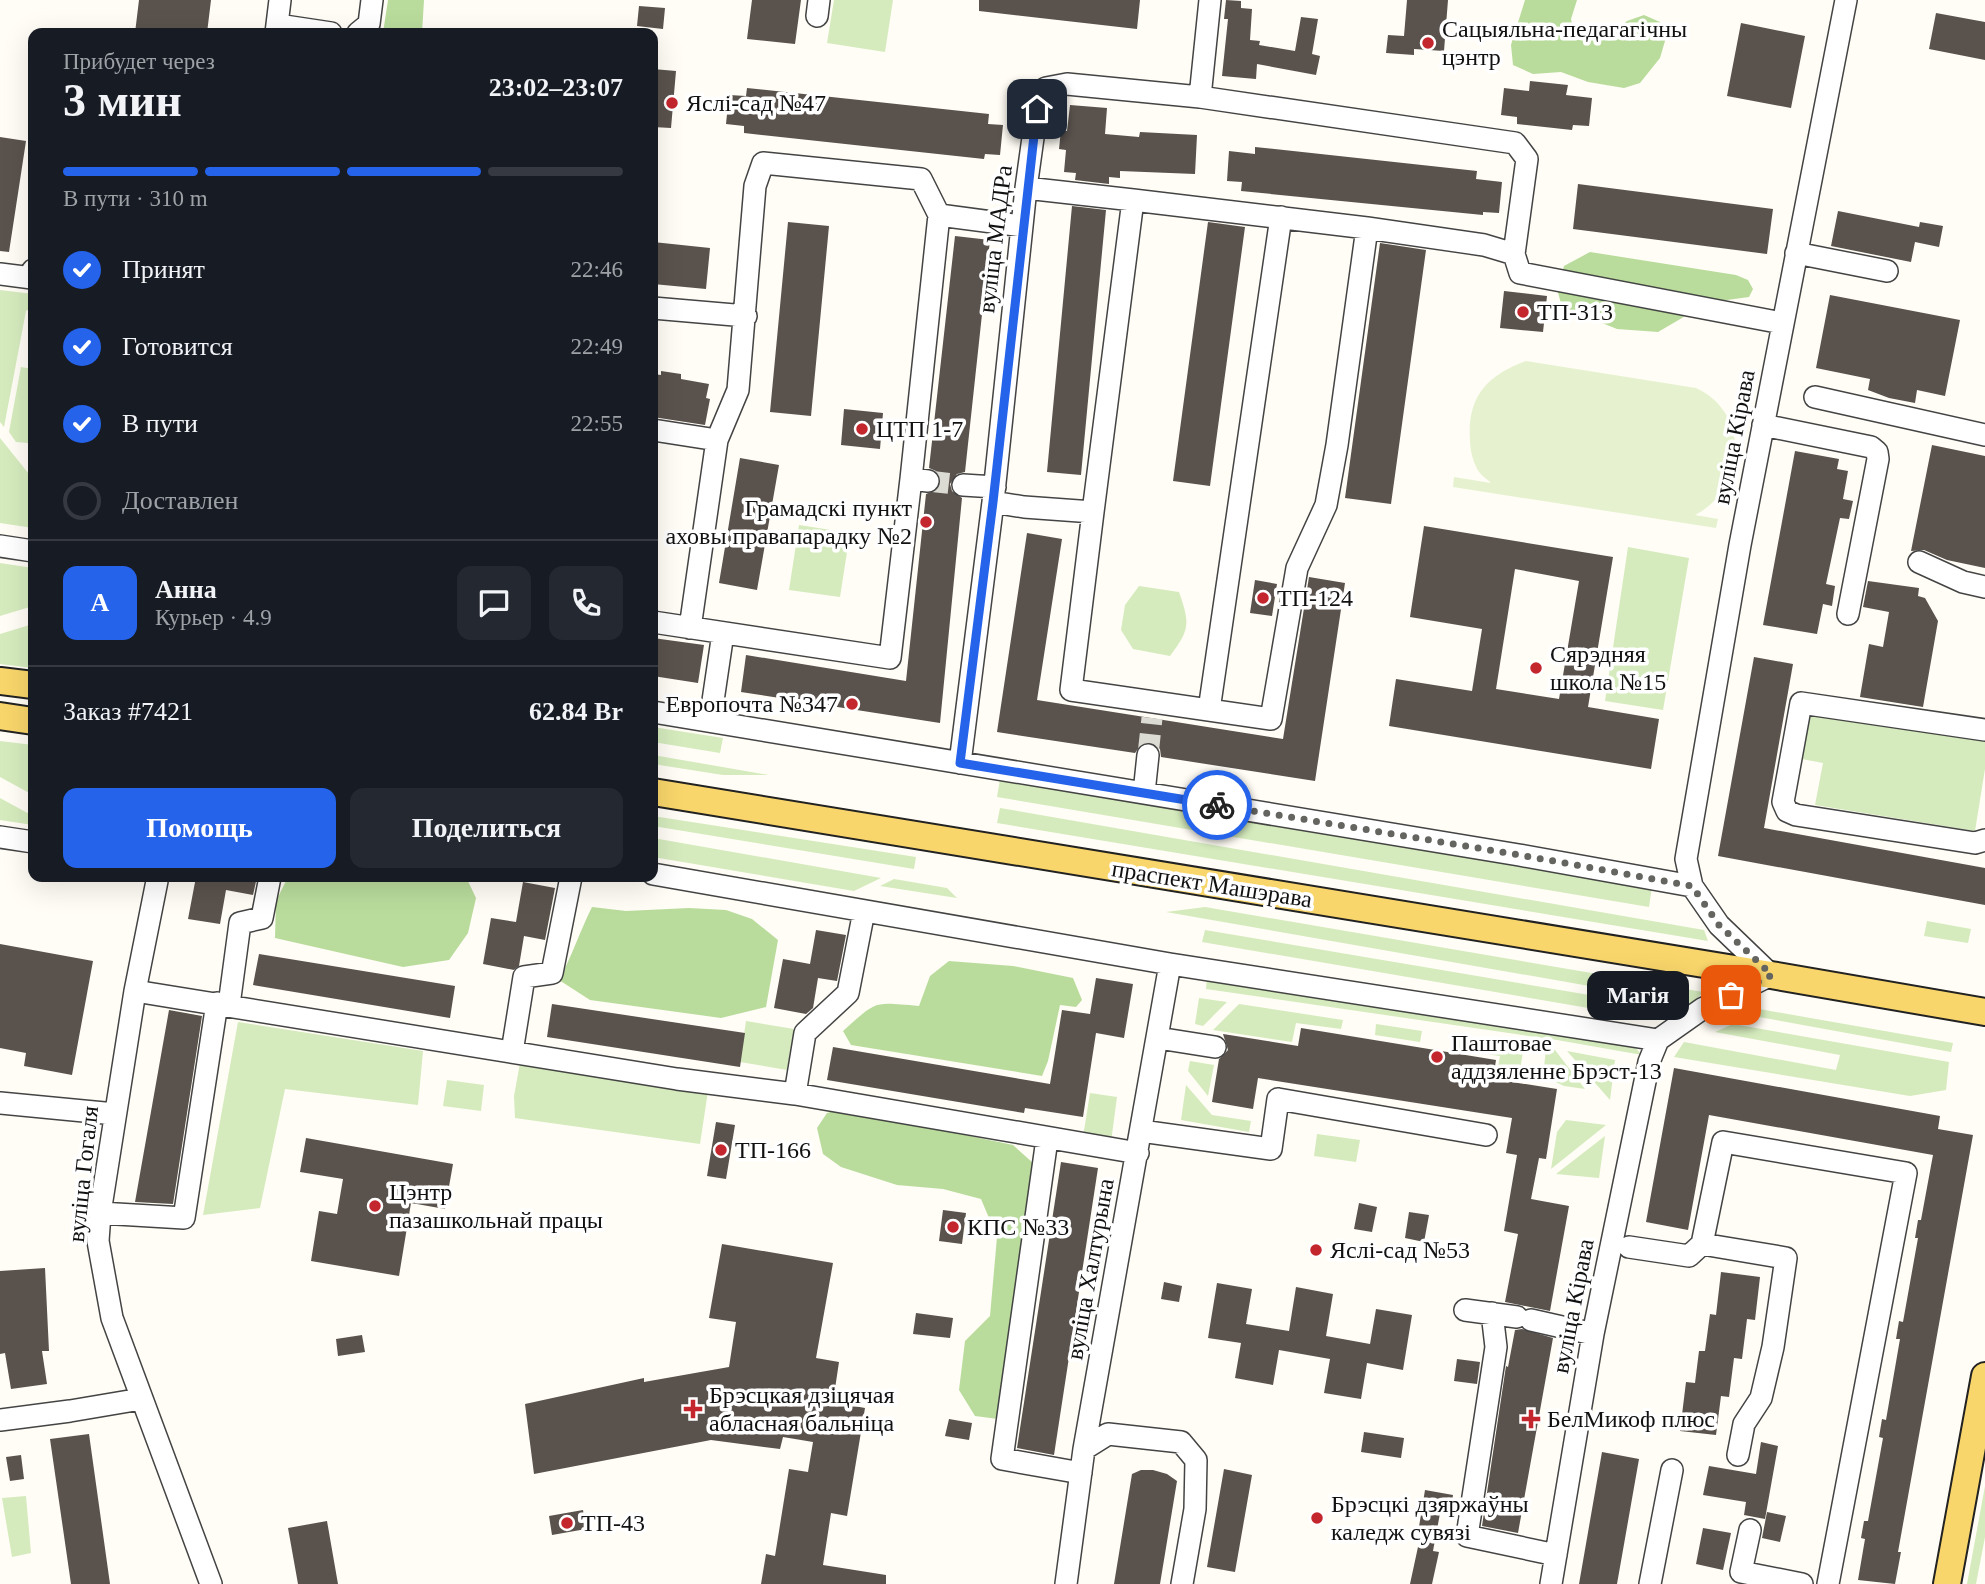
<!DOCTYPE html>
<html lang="ru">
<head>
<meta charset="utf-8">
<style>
  :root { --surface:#171b24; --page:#242831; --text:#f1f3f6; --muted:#9ea1a6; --line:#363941; --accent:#2563eb }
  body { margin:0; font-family:Georgia,serif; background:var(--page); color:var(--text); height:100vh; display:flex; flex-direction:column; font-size:26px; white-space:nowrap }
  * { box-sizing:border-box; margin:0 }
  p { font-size:23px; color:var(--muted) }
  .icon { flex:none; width:38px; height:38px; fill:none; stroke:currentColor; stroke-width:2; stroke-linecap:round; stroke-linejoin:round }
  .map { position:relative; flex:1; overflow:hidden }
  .drawer { position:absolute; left:28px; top:28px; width:630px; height:854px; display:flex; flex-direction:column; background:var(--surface); border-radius:14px; box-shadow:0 7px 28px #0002 }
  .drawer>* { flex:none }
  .pin { position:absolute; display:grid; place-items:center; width:60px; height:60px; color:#fff; margin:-30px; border-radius:14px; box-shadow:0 4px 10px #0006 }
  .courier { position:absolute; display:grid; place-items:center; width:70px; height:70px; margin:-35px; border:5px solid #2563eb; border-radius:50%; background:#fff; color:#222; box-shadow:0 2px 9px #0007 }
  .bubble { position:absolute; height:49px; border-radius:14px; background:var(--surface); box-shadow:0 7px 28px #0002; font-size:23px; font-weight:700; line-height:49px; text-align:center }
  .head em { font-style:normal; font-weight:700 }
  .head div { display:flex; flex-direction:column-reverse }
  .head { display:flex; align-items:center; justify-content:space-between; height:119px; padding:0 35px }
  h1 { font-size:46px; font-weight:700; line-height:52px }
  .bar { display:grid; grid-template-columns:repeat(4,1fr); gap:10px 7px; align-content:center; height:84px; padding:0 35px }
  .bar i { height:9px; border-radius:5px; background:var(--line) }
  .bar .on { background:var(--accent) }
  .bar p { grid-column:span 4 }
  .line { display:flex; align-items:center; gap:18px; padding:0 35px; border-top:2px solid var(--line) }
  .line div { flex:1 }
  .round { display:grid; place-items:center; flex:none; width:74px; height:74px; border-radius:14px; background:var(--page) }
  ol { padding:0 35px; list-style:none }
  li { display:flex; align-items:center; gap:21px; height:77px }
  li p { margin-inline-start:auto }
  li .icon { padding:7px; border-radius:50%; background:var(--accent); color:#fff; stroke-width:4 }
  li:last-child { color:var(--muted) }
  li i { width:38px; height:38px; border:4px solid var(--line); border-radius:50% }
  .action { display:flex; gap:14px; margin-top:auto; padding:14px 35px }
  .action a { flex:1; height:80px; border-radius:14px; background:var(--accent); color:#fff; font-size:28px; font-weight:700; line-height:80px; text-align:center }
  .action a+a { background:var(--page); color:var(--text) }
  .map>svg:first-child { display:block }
</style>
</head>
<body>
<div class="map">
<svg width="1985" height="1584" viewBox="0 0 1985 1584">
  <rect width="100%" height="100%" fill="#fffdf5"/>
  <path fill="#d5ebbd" d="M834 0H893L885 52 827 43Z
    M0 290 33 294V307L26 311 4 427 0 422Z
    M21 367 33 369V410L28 443 16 442 9 432Z
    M0 438 33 479V528L0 523Z
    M799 525 850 533 840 597 789 590Z
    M1628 547 1689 558 1663 710 1605 701Z
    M0 563 33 568V606L0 616Z
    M1139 586 1179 592C1190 623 1190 630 1170 656L1133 649 1121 630 1125 605Z
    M33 624V668L0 664V634Z
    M1810 708 1985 736V769L1975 831 1815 805 1823 763 1802 759Z
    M653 727 723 738 720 753 653 742Z
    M0 741 33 745V795L0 777Z
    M653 755 769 775H723L653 764Z
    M1000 779 1652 887 1649 907 997 797Z
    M0 798 33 816V825L0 820Z
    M1000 808 1704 930 1708 941 997 823Z
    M653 816 916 857 914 869 653 826Z
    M653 838 881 878 854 891 653 857Z
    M894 879 947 888 957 898 880 886Z
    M1205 907 1703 992 1692 1004 1166 912Z
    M1927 921 1971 929 1968 943 1924 936Z
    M1205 930 1637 1003 1635 1016 1202 942Z
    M1207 977 1633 1045 1642 1055 1557 1040 1206 989Z
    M1199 998 1227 1002 1203 1026 1195 1024Z
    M1239 1004 1343 1020 1341 1029 1296 1023 1292 1042 1213 1030Z
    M1745 1009H1759L1953 1043 1951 1052 1737 1013Z
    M746 1021 794 1029 787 1070 740 1062Z
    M238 1022 423 1051 418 1105 285 1089 260 1208 203 1215Z
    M1376 1024 1422 1031 1420 1042 1375 1035Z
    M1733 1024 1949 1062 1946 1090 1910 1096 1674 1057 1684 1042 1836 1070 1840 1055 1715 1032Z
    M1459 1036 1524 1046 1519 1076 1497 1073 1500 1056 1457 1050Z
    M1546 1049 1555 1050 1585 1089 1564 1086 1543 1076Z
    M1567 1051 1615 1060 1610 1100Z
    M1190 1061 1214 1065 1208 1096 1188 1071Z
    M520 1063 708 1091 700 1144 515 1118 514 1096Z
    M447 1080 484 1085 481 1111 443 1106Z
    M1186 1085 1212 1115 1251 1121 1249 1132 1181 1120Z
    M1090 1093 1117 1097 1111 1142 1083 1137Z
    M1566 1120 1606 1125 1551 1169 1557 1132Z
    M1317 1134 1360 1140 1356 1162 1314 1156Z
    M1605 1136 1599 1178 1556 1174Z
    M1985 1486V1537L1976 1584H1967Z
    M26 1496 31 1553 12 1557 2 1498Z"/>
  <path fill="#b9dc9c" d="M388 0H424L422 33H383Z
    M1525 0H1577L1571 19 1574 32 1586 38 1604 40 1627 21 1644 15 1660 22 1665 41 1660 58 1640 83 1624 88 1588 82 1561 72 1533 74 1513 65 1511 45Z
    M1590 252 1736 275 1748 280 1753 289 1749 297 1698 304 1682 318 1658 332 1617 329 1562 307 1557 289 1564 266Z
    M288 877H366L374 882 395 877H466L476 898 468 933 449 960 403 967 275 938 276 901Z
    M592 907 626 911 689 908 726 910 752 919 778 940 766 1007 721 1018 590 1000 559 980C572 956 580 931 592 907Z
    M949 961 1013 966 1073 978 1082 1000 1076 1007 1060 1005 1048 1061 1042 1076 851 1045 843 1031C878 1000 872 1002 919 1006L930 976Z
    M841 1109 1013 1145 1033 1163 998 1419 975 1416 959 1390 965 1341 990 1316 997 1237 981 1199 943 1189 897 1185 841 1167 823 1154 817 1128 827 1113Z"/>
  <path fill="#e6f2cf" d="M1526 361 1696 388C1751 413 1746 489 1695 515L1718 519 1716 528 1453 487 1454 477 1491 483C1488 480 1482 476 1479 472 1473 463 1470 450 1470 440 1467 397 1487 375 1526 361Z"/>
  <path fill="#5a524d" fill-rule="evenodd" d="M139 0H211L207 33H135Z
    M752 0H801L795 44 747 39Z
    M979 0H1140L1137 29 979 11Z
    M1226 0 1241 1V8L1252 9 1250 40 1260 41 1259 45 1295 51 1301 17 1318 19 1312 54 1320 56 1316 75 1257 64 1256 79 1222 76 1228 19H1224Z
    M1407 0H1448L1444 51 1414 49V55L1386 53 1388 35 1404 36Z
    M639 6 665 8 663 29 637 26Z
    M1936 13 1985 22V60L1929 49Z
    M1741 23 1805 36 1791 108 1727 96Z
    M653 69 676 71 671 128 653 127Z
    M1530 81 1568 85 1566 95 1592 98 1589 126 1573 125 1572 130 1517 124V117L1501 115 1504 88 1529 91Z
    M747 88 989 114 988 124 1003 125 1000 155 985 154 984 159 744 133V126L726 124 729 95 746 96Z
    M1070 105 1107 108 1105 134 1139 137 1140 132 1197 135 1195 174 1120 171V178L1109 177V184L1075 180 1076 173 1064 172 1066 150 1059 149 1061 130 1067 131Z
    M0 137 26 141 9 252 0 251Z
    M1255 147 1477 171 1476 179 1502 182 1499 213 1483 212V215L1241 191 1242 182 1227 181 1229 151 1255 154Z
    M1578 184 1773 209 1767 254 1573 229Z
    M1072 206 1106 210 1081 475 1047 472Z
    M1838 211 1919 227 1920 222 1943 226 1939 247 1915 242 1911 262 1831 246Z
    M788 222 829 226 811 416 770 412Z
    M1208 222 1245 227 1210 486 1173 481Z
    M955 236 990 240 965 472 957 474 950 484 952 491 962 498 940 723 741 692 746 655 906 681 926 494 938 489 941 482 936 471 929 468Z
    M653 242 710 248 706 289 653 284Z
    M1380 243 1426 250 1391 504 1345 498Z
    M1504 291 1547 296 1543 332 1500 328Z
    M1830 295 1960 320 1945 396 1917 390 1915 403 1889 398 1868 390 1870 379 1816 368Z
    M661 371 681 374V379L709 384 706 398 710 399 705 425 653 417V374L661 375Z
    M844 409 883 413 880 449 841 445Z
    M1932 445 1985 456V568L1947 560 1924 550 1911 551Z
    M1795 451 1839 459 1837 469 1848 471 1843 499 1853 501 1849 519 1840 518 1826 584 1835 586 1832 606 1823 604 1817 634 1763 625Z
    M740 458 779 465 757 590 719 583Z
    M1424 526 1613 557 1588 707 1659 719 1651 769 1389 726 1396 679 1472 691 1482 629 1410 617ZM1515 569 1579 581 1559 699 1496 689Z
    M1027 533 1062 539 1037 700 1132 715 1283 739 1309 577 1345 583 1315 781 1161 757 1160 749 1150 742 1142 743 1135 753 997 732Z
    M1255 580 1277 584 1272 616 1250 613Z
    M1868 581 1919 588 1918 596 1925 598 1938 621 1923 707 1860 697 1869 644 1883 647 1889 612 1863 607Z
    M653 638 704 645 698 683 653 676Z
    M1754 657 1793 664 1764 828 1985 868V905L1718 856Z
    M196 877H257L253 895 226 890 220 924 188 919Z
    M523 882 555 888 545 940 524 936 519 966 514 970 483 964 491 918 516 922Z
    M816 930 846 935 837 981 818 978 813 1008 806 1014 774 1008 783 959 810 964Z
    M0 944 93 961 72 1075 24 1066 26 1053 0 1048Z
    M259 954 455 986 450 1018 253 985Z
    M1096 978 1133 984 1124 1038 1096 1033 1083 1117 1025 1108 1024 1113 827 1080 833 1047 1050 1084 1062 1010 1090 1014Z
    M552 1004 745 1033 740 1067 547 1037Z
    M169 1010 202 1016 173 1204 135 1202Z
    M1301 1028 1496 1060 1493 1079 1557 1089 1546 1159 1539 1158 1531 1199 1569 1206 1550 1311 1505 1302 1518 1234 1504 1231 1517 1155 1506 1153 1512 1118 1258 1078 1253 1109 1212 1102 1219 1059 1228 1050 1223 1034 1298 1046Z
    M1674 1068 1940 1116 1938 1129 1973 1135 1898 1552H1901L1895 1584 1858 1580 1865 1539 1861 1538 1864 1521H1868L1883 1438 1879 1437 1882 1419 1886 1420 1900 1339H1896L1899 1321 1903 1322 1918 1238H1915L1918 1220H1921L1933 1155 1709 1115 1688 1230 1646 1222Z
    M716 1122 735 1125 726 1179 707 1176Z
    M306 1138 453 1164 445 1209 411 1203 399 1276 311 1261 319 1211 337 1214 343 1179 300 1172Z
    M1061 1162 1098 1168 1054 1455 1017 1448Z
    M1359 1203 1377 1207 1372 1232 1354 1229Z
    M943 1210 966 1213 962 1244 939 1241Z
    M1409 1212 1429 1215 1424 1242 1405 1238Z
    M722 1244 833 1263 816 1358 839 1362 833 1402 865 1408 847 1516 831 1513 823 1565 886 1575V1584H761L766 1554 775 1556 789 1469 808 1472 813 1442 783 1437 780 1449 711 1440 534 1474 525 1404 644 1378V1382L729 1367 736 1322 709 1318Z
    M45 1268 49 1351H42L47 1384 11 1389 5 1353 0 1354V1271Z
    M1721 1272 1760 1277 1755 1320 1747 1319 1742 1359 1734 1358 1729 1397 1721 1396 1716 1435 1680 1431 1686 1382 1695 1383 1699 1351H1705L1710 1314 1716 1315Z
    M1164 1282 1182 1286 1179 1302 1161 1299Z
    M1217 1283 1252 1289 1246 1324 1289 1331 1296 1287 1333 1294 1326 1336 1370 1344 1376 1309 1412 1315 1403 1370 1367 1363 1361 1399 1324 1393 1330 1359 1279 1350 1273 1385 1235 1378 1241 1343 1208 1338Z
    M916 1313 953 1318 950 1338 913 1334Z
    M1522 1329 1553 1338 1518 1533 1482 1526 1506 1366 1508 1367 1515 1330Z
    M362 1335 365 1352 338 1356 336 1339Z
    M1457 1359 1480 1362 1477 1384 1454 1381Z
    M949 1419 972 1423 969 1440 945 1436Z
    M1364 1432 1404 1438 1401 1458 1361 1452Z
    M89 1434 110 1584H71L50 1439Z
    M1761 1442 1778 1446 1765 1519 1744 1515 1746 1502 1703 1495 1709 1466 1756 1474Z
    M1602 1452 1639 1459 1617 1584H1579Z
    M21 1455 24 1479 10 1481 6 1457Z
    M1224 1469 1252 1475 1235 1572 1207 1567Z
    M1141 1470H1153L1167 1474 1177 1481 1160 1584H1114L1132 1474Z
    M1425 1490 1453 1495 1451 1509 1441 1508 1433 1551 1439 1552 1432 1584H1410L1421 1533H1418Z
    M583 1510 586 1529 552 1535 549 1516Z
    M1767 1512 1786 1516 1780 1542 1762 1538Z
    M327 1521 338 1584H298L288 1528Z
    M1703 1528 1731 1533 1723 1570 1696 1564Z"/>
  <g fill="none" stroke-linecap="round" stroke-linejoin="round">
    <path stroke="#dbdad3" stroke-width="21" stroke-dasharray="21 10" stroke-linecap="butt" d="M928 481 963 485
      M1148 755 1152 718"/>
    <defs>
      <path id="minor" d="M817 16 819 0
        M278 25 331 33
        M276 33 280 0
        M358 33 369 24 372 0
        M1200 97 1210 0
        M1026 188 1133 200
        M1796 253 1887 271
        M0 274 32 278 33 270
        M653 308 746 316
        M1815 397 1985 435
        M1763 425 1871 447 1877 452 1878 459 1848 614
        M653 430 717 440
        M911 479 939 215
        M963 485 995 487
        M993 502 1024 507 1093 512 1133 200 1367 228 1484 245 1514 254 1520 273 1782 323
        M1093 512 1071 690 1271 719 1297 568 1326 505 1337 445 1367 228
        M0 546 33 551
        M1919 562 1963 582 1985 587
        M653 622 890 658 911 479 928 481
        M690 628 717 440 738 390 755 186 763 163 921 179 939 215 1022 226
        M1209 710 1281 217
        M653 712 1519 855 1692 886
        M710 721 723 633
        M1985 730 1801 703 1783 802 1787 811 1796 815 1975 843 1985 840
        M960 763 993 502 1026 188 1037 109 1046 88 1067 84 1200 97 1515 143 1527 159 1514 254
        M1144 793 1148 755
        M0 837 33 842
        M653 874 1170 964 1658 1040
        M157 881 135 991 100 1213 98 1241 112 1318 211 1584
        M135 991 677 1079 795 1094 1138 1153
        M229 1005 240 923 262 918 270 877
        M1158 1038 1215 1047
        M1658 1040 1702 1009 1771 975 1719 925 1692 886 1686 859 1740 545 1846 0
        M512 1052 524 977 552 973 571 877
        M795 1094 805 1033 848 993 864 911
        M0 1103 115 1114
        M1141 1131 1271 1149 1278 1099 1486 1135
        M1047 1139 1002 1459 1081 1473
        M100 1213 184 1218 217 1003
        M1702 1244 1786 1258 1773 1347 1761 1398 1744 1424 1738 1455
        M1629 1247 1689 1256 1702 1244 1723 1142 1906 1173 1828 1584
        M1465 1310 1517 1317
        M1492 1313 1496 1347 1467 1536 1556 1555
        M1531 1320 1593 1334
        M0 1420 70 1411 141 1399
        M1084 1449 1108 1434 1181 1442 1196 1460 1195 1509 1182 1584
        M1750 1530 1741 1572 1802 1584
        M1066 1584 1084 1449 1170 964
        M1551 1584 1593 1334 1649 1062 1658 1040
        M1650 1584 1672 1470"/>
      <path id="major" d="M0 681 33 685
        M0 716 33 721
        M653 792 1771 975 1985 1012
        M1947 1584 1985 1376"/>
    </defs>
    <use href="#minor" stroke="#444" stroke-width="24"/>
    <use href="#major" stroke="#222" stroke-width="30"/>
    <use href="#minor" stroke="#fff" stroke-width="21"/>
    <use href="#major" stroke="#f9d66b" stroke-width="26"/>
  </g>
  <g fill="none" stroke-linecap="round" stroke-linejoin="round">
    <path stroke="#646461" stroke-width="7" stroke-dasharray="0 12.6" d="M1217 805 1520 855 1692 886 1719 925 1772 975 1731 995"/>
    <path stroke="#2563eb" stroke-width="9" d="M1037 109 993 502 960 763 1217 805"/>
  </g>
  <g fill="#c4262e" stroke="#fff" stroke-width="2.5">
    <circle cx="1428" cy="43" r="7"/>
    <circle cx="672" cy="103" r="7"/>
    <circle cx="1523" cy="312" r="7"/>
    <circle cx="862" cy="429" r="7"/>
    <circle cx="926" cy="522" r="7"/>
    <circle cx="1263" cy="598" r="7"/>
    <circle cx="1536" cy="668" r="7"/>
    <circle cx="852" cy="704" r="7"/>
    <circle cx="1437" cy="1057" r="7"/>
    <circle cx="721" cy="1150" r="7"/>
    <circle cx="375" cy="1206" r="7"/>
    <circle cx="953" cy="1227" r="7"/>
    <circle cx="1316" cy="1250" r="7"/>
    <path d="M689.5 1398.5h7v7h7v7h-7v7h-7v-7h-7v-7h7z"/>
    <path d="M1527.5 1408.5h7v7h7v7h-7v7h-7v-7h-7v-7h7z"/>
    <circle cx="1317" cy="1518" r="7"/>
    <circle cx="567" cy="1523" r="7"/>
  </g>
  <g text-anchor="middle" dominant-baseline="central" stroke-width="7" stroke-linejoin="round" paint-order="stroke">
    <g font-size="24" fill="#111" stroke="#fff" text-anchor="start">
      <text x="1442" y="29">Сацыяльна-педагагічны<tspan x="1442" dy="28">цэнтр</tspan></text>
      <text x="686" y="103">Яслі-сад №47</text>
      <text x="1537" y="312">ТП-313</text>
      <text x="876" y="429">ЦТП 1-7</text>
      <text x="912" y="508" text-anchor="end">Грамадскі пункт<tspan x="912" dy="28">аховы правапарадку №2</tspan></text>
      <text x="1277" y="598">ТП-124</text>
      <text x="1550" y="654">Сярэдняя<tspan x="1550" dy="28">школа №15</tspan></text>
      <text x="838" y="704" text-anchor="end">Европочта №347</text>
      <text x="1451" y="1043">Паштовае<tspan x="1451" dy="28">аддзяленне Брэст-13</tspan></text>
      <text x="735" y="1150">ТП-166</text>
      <text x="389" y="1192">Цэнтр<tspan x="389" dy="28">пазашкольнай працы</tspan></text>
      <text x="967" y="1227">КПС №33</text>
      <text x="1330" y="1250">Яслі-сад №53</text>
      <text x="709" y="1395">Брэсцкая дзіцячая<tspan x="709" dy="28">абласная бальніца</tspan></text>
      <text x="1547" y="1419">БелМикоф плюс</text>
      <text x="1331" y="1504">Брэсцкі дзяржаўны<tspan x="1331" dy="28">каледж сувязі</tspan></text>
      <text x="581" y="1523">ТП-43</text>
    </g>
    <g font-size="24" fill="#111" stroke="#fff">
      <text transform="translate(995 239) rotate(-83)">вуліца МАДРа</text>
      <text transform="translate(1734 437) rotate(-79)">вуліца Кірава</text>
      <text transform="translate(1212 884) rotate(9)">праспект Машэрава</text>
      <text transform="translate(83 1174) rotate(-84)">вуліца Гогаля</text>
      <text transform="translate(1090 1269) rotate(-80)">вуліца Халтурына</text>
      <text transform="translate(1573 1306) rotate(-79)">вуліца Кірава</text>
    </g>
  </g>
</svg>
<div class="pin" style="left:1731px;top:995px;background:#ea580c"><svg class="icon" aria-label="bag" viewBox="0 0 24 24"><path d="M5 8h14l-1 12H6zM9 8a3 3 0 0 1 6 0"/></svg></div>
<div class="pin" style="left:1037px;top:109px;background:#1f2937"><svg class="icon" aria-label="home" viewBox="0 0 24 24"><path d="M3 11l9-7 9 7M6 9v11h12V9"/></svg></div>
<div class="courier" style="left:1217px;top:805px"><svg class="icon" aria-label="bike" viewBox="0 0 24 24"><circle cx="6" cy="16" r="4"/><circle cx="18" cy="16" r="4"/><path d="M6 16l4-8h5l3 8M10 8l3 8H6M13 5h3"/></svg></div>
<div class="bubble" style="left:1587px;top:971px;width:102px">Магія</div>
<section class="drawer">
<div class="head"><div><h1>3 мин</h1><p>Прибудет через</p></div><em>23:02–23:07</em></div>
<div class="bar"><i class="on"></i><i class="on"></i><i class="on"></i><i></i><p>В пути · 310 m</p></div>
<ol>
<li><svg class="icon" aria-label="check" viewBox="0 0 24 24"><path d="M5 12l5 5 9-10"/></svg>Принят<p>22:46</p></li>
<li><svg class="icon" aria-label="check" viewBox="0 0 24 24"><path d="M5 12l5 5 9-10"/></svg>Готовится<p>22:49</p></li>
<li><svg class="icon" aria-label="check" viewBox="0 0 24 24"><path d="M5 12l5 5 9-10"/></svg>В пути<p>22:55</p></li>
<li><i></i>Доставлен</li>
</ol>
<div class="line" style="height:126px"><b class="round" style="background:var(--accent);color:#fff">А</b><div><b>Анна</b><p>Курьер · 4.9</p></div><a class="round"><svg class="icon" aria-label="chat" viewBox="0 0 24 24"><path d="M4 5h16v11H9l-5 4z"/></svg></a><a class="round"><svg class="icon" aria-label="phone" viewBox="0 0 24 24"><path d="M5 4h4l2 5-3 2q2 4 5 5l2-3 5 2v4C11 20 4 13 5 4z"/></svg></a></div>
<div class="line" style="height:91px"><div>Заказ #7421</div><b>62.84 Br</b></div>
<div class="action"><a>Помощь</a><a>Поделиться</a></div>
</section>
</div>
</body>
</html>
